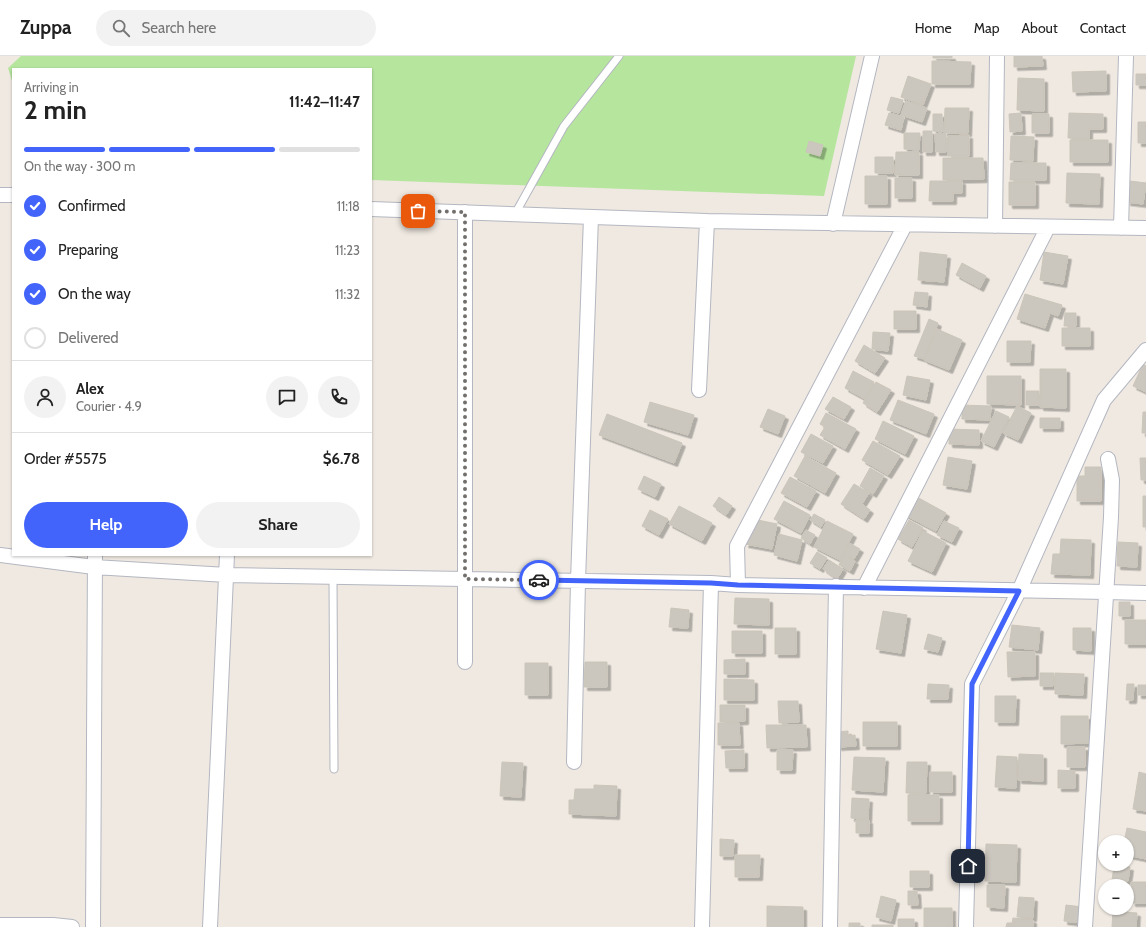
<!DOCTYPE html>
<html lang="en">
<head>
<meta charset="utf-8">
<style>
  :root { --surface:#fff; --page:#f2f2f2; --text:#222; --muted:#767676; --line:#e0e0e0; --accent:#4264fb }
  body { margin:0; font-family:Cabin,sans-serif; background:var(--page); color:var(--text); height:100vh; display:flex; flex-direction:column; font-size:15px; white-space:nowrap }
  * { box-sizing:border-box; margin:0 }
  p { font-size:13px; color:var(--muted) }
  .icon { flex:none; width:22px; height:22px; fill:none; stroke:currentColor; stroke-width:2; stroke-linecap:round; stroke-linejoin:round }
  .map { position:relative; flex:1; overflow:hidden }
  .sheet { position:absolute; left:12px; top:12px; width:360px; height:488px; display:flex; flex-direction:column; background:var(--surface); border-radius:0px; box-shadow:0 1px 3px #0004 }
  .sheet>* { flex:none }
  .controls { position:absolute; left:1098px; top:779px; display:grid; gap:8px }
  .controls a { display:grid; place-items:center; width:36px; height:36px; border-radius:50%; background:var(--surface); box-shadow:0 1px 3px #0004; font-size:20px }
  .pin { position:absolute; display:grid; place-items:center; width:34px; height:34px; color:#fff; margin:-17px; border-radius:8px; box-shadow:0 2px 6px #0006 }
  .courier { position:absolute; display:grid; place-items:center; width:40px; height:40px; margin:-20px; border:3px solid #4264fb; border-radius:50%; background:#fff; color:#222; box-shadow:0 1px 5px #0007 }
  .headline em { font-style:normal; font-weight:700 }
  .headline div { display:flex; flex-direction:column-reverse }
  .headline { display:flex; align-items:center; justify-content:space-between; height:68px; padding:0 12px }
  h1 { font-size:26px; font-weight:700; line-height:30px }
  .bar { display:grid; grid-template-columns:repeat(4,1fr); gap:6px 4px; align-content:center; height:48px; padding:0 12px }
  .bar i { height:5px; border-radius:3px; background:var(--line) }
  .bar .selected { background:var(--accent) }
  .bar p { grid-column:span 4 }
  .line { display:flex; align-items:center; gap:10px; padding:0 12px; border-top:1px solid var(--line) }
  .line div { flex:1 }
  .round { display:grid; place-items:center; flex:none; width:42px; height:42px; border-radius:21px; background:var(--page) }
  ol { padding:0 12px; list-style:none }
  li { display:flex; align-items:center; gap:12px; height:44px }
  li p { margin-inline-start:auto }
  li .icon { padding:4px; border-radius:50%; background:var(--accent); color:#fff; stroke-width:4 }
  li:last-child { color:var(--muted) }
  li i { width:22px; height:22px; border:2px solid var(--line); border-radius:50% }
  .button { display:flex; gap:8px; margin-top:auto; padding:8px 12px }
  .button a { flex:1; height:46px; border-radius:24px; background:var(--accent); color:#fff; font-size:16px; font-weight:700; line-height:46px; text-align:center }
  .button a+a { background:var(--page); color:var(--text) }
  header { display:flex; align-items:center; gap:24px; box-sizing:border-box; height:56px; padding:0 20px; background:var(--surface); border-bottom:1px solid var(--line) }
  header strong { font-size:19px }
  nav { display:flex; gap:22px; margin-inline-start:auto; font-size:14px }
  .search { width:280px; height:36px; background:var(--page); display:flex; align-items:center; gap:10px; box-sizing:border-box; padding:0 14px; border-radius:22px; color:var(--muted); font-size:15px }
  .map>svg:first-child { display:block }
</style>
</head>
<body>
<header>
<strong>Zuppa</strong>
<div class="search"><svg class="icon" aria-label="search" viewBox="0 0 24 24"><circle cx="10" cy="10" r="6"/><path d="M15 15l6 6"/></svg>Search here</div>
<nav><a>Home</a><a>Map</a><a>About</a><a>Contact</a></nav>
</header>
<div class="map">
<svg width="1146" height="871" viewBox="0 0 1146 871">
  <defs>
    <filter id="shadow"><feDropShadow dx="3.5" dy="3.5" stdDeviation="0" flood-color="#0004"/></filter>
  </defs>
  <rect width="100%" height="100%" fill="#efe9e1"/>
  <path fill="#b6e59e" d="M21 0H856L824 140 371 124V13H13V28L8 12Z"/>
  <path fill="#cbc7bf" stroke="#cbc5ba" filter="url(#shadow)" d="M933 0H952V2H933Z
    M1014 0H1042L1043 10 1014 11Z
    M932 5 971 6 970 28H932Z
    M1106 15V35L1073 36 1072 16Z
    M1136 18H1146V29H1136Z
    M908 20 931 28 923 49 901 41Z
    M1018 22 1044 23V55L1017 54Z
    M891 41 903 44 899 57 887 54Z
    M906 45 927 52 922 66 901 59Z
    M945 52H969L968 77H944Z
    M889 57 904 61 901 74 885 69Z
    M1021 57 1022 75 1010 76 1009 58Z
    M1069 57 1103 58V73H1089V83L1068 82Z
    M933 58H942V76L933 75Z
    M1032 58H1049V77H1032Z
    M1138 66H1146V87H1138Z
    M923 75H932V96H923Z
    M904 77H920L919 94 904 93Z
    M935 78H946V96H936Z
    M969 79V100H948V80Z
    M1011 80 1034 81 1033 105 1010 104Z
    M1070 84H1108V106H1070Z
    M809 85 823 89 820 100 806 96Z
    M896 96H919V119H895Z
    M875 101H893V117H875Z
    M943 102H983L984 123 943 124Z
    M1011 107H1046V124H1010Z
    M1067 117 1100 118 1099 148 1066 147Z
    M865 120H887V148H865Z
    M895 122H912V142H895Z
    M930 125H962V137H953V145H929Z
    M1130 125 1146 127 1143 148 1127 146Z
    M1009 126H1035V149H1009Z
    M920 196 947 199 944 226 918 224Z
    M1044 196 1068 200 1063 228 1040 224Z
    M962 207 986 220 980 232 956 219Z
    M915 236 928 237 927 251 913 249Z
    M1025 238 1062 249 1058 260 1050 257 1045 272 1017 263Z
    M894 255H916V273H894Z
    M1065 257H1076V270H1064Z
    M929 263 938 267 924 303 914 300Z
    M1062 272H1090V290H1062Z
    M937 273 962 284 949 314 924 304Z
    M873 276 890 277 888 295 872 293Z
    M1007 285H1031L1030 306H1007Z
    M864 289 885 302 875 317 855 305Z
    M1143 308 1146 310V336L1133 330Z
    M1040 313H1066V352L1040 351Z
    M853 315 874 326 865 343 845 332Z
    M907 320 930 324 926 344 903 339Z
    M987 320H1021V349L987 348Z
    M876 326 891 334 877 356 863 347Z
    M1026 335H1039V349H1026Z
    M833 341 851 351 844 363 825 353Z
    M898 344 934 358 926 378 890 364Z
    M650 346 694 359 688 379 644 366Z
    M962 349 991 350 990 364 962 363Z
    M1017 350 1031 357 1018 384 1003 377Z
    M768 353 785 360 778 378 760 371Z
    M996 355 1009 361 994 391 981 385Z
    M1143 356H1146V377H1142Z
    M826 357 856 373 845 393 820 379 825 371 820 368Z
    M607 358 682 387 674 407 599 379Z
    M1040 362H1060V372H1040Z
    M883 365 914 380 905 398 875 383Z
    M949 373 979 374V389L949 388Z
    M811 378 833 390 823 407 801 396Z
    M873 385 900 400 888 419 862 404Z
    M805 400 836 417 825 437 794 420Z
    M948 401 972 405 967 433 943 429Z
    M1140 402H1146V424H1141Z
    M1085 411H1101V445H1077V420H1085Z
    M870 412 884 420 873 438 860 430Z
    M644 420 661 428 655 441 638 433Z
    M790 421 816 435 807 451 781 437Z
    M854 428 869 437 862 448 870 454 864 463 841 448Z
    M915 440 946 457 936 475 905 459Z
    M1143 440H1146V471H1143Z
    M719 441 732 450 726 459 713 450Z
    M784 445 810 459 801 477 774 463Z
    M679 450 712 467 702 485 669 468Z
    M650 454 668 463 659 479 642 470Z
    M814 458 825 464 821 471 810 464Z
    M753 463 777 468 772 493 745 488Z
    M909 464 923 472 912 491 898 483Z
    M827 465 853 478 840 504 814 491Z
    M944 465 959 472 952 486 937 479Z
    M806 474 815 479 810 488 801 482Z
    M923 475 946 487 932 516 908 505Z
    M779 478 802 484 797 505 774 499Z
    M1061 483 1091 484 1090 519 1051 518 1053 498H1060Z
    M1118 486 1138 487 1137 511 1117 510Z
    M849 487 860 493 854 503 844 498Z
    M817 496 827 502 820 513 810 507Z
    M844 499 855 505 850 515 839 509Z
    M829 504 843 513 837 523 823 513Z
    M735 542 769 543V569L734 568Z
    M1119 546H1130V560H1119Z
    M671 552 689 554 688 572 669 571Z
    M883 555 907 559 901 597 876 593Z
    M1125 564H1146V588H1125Z
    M1012 569 1040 572 1038 594 1009 591Z
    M775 572H796V598H775Z
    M1073 572H1091V595L1073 594Z
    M732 575H762V597H732Z
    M928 578 942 582 938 596 924 593Z
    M1007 596H1035V620L1008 621Z
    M745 603V618H724V604Z
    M585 606H607V631H584Z
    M525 607H548V639H525Z
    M1040 617H1054L1053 630H1040Z
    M1055 617 1084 618 1083 639 1055 638Z
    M724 623 754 624V644H724Z
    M928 628 949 629 948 643H927Z
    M1127 628H1134L1133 644H1126Z
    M1138 629H1146V639H1138Z
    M995 640H1016L1015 666H995Z
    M778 645H798L799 666 779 667Z
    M720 649H745V665L720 666Z
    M1061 660H1088L1089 687 1061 688Z
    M863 666H897V690H863Z
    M718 667H739L740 689H718Z
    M766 669H806L807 691 767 692Z
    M848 675V680L855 679 856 690 838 691 837 676Z
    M1067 691H1085V711H1067Z
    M744 694V712H726L725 695Z
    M777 694H793L792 714H777Z
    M1019 698 1043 699V725L1018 724Z
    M997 700 1017 701 1016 732 995 731Z
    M854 701 885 702 883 736 852 734Z
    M502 706 523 707 521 741 500 740Z
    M907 706H927L926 737H906Z
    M1058 714 1075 715V732H1058Z
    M930 716H952V736H930Z
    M1139 716 1146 718V755L1133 753Z
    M594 729 617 730 616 760 569 758V744H574L575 733H594Z
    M908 739H939V765H908Z
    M852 742 869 743 868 763 851 762Z
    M856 764H869V777H856Z
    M1127 772 1146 776V803L1127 799V786H1124Z
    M720 783 734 784 733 800H720Z
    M986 788 1017 789 1016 826 985 825Z
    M735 799H760L759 821H735Z
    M1114 810 1130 811 1128 825 1112 824Z
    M910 815H929V831H910Z
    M1131 826H1146V847H1132Z
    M987 829H1005L1004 852 987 851Z
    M908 835H917L918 849H908Z
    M881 840 896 844 891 865 876 861Z
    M1019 841 1034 842 1033 862 1017 861Z
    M1066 849 1083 851 1081 867 1064 865Z
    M767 850 803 851V871H767Z
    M924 852H952V871H924Z
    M1113 855 1137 857 1136 871H1112Z
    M1013 862 1033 864V871H1006L1007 867H1012Z
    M898 863H914V871H898Z
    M849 867H860V871H849Z
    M872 869H893V871H872Z"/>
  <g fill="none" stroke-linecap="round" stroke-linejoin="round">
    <defs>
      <path id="service" d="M515 158 564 70 619 0
        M333 521 334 713"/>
      <path id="minor" d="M0 139H13
        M371 153 707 165 1146 172
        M465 156V606
        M833 168 872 0
        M995 170 997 0
        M1121 172 1126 0
        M699 334 707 165
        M0 499 94 511 227 519 711 527 738 529 1106 536 1146 537
        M738 529 737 490 905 169
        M864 532 1048 171
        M574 706 578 525 591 161
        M0 869H53L72 871
        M93 871 95 499
        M210 871 227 499
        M702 871 711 527
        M830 871 836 530
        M966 871 972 628 1019 535 1104 344 1146 294
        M1085 871 1111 461 1112 424 1108 403"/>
    </defs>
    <use href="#service" stroke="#b4b7c1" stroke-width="9"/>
    <use href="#minor" stroke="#b4b7c1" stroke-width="16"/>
    <use href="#service" stroke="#fff" stroke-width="7"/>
    <use href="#minor" stroke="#fff" stroke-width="14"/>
  </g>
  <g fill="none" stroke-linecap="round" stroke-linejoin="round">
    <path stroke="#726f6d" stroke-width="4" stroke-dasharray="0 7.2" d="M418 155 465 156V523L539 524"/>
    <path stroke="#4264fb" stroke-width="5" d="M539 524 711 527 738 529 1019 535 972 628 968 810"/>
  </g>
</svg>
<div class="controls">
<a>+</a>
<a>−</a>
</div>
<div class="pin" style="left:418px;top:155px;background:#ea580c"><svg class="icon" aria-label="bag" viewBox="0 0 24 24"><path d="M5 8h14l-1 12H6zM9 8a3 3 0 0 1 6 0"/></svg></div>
<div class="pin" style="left:968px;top:810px;background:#1f2937"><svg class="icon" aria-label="home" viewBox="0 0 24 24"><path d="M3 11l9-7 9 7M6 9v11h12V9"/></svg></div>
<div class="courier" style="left:539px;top:524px"><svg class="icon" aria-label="car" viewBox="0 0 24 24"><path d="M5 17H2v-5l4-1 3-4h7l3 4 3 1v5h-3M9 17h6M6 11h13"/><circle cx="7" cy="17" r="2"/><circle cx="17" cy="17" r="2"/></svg></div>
<section class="sheet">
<div class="headline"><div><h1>2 min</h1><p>Arriving in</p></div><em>11:42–11:47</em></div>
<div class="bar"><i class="selected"></i><i class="selected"></i><i class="selected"></i><i></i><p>On the way · 300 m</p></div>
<ol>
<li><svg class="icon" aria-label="check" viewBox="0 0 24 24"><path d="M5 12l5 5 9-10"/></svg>Confirmed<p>11:18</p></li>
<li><svg class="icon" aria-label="check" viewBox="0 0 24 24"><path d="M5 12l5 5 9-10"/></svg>Preparing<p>11:23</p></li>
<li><svg class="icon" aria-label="check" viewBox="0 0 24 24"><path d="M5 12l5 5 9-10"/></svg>On the way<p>11:32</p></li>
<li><i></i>Delivered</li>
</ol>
<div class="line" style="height:72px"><a class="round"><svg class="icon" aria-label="person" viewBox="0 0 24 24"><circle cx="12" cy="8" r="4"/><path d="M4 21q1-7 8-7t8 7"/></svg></a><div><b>Alex</b><p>Courier · 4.9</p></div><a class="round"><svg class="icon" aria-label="chat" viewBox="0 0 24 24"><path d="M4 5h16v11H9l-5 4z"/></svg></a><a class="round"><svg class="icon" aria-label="phone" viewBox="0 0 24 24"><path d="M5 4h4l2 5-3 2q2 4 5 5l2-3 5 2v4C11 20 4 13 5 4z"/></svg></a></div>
<div class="line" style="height:52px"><div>Order #5575</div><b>$6.78</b></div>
<div class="button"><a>Help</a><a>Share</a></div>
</section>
</div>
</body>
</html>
